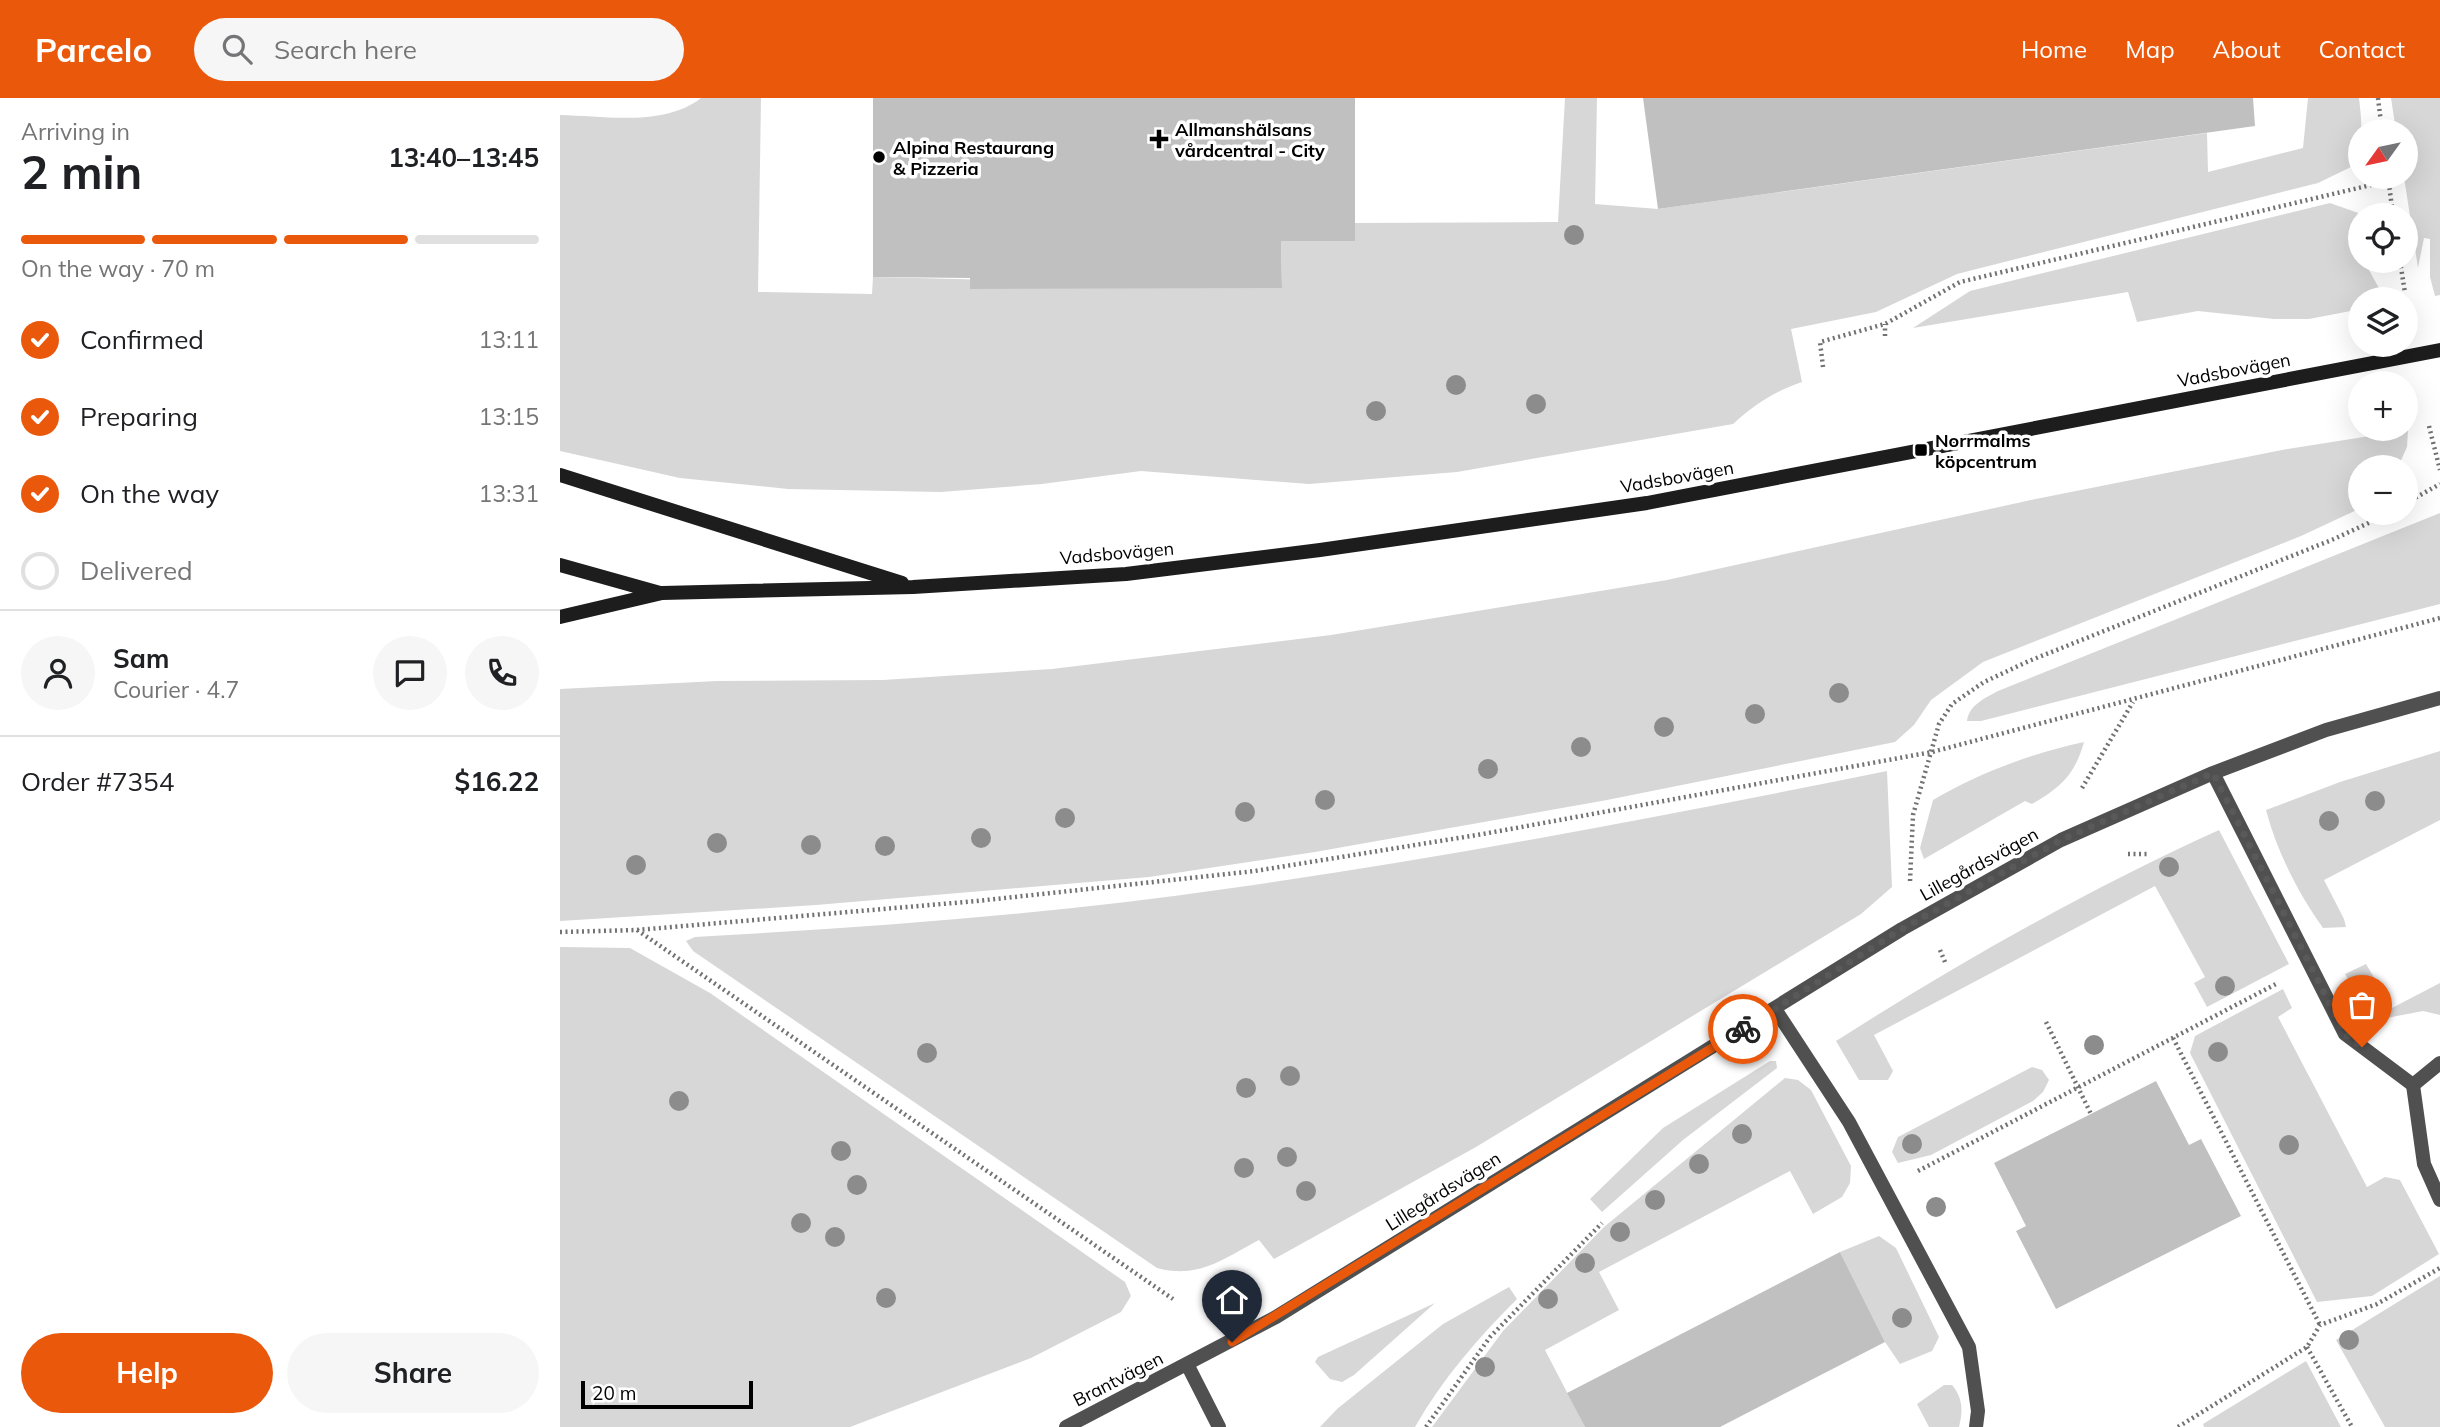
<!DOCTYPE html>
<html lang="en">
<head>
<meta charset="utf-8">
<style>
  :root { --surface:#fff; --page:#f6f6f6; --text:#202124; --muted:#757577; --line:#e0e0e0; --accent:#ea580c }
  body { margin:0; font-family:Mulish,sans-serif; background:var(--page); color:var(--text); height:100vh; display:flex; flex-direction:column; font-size:26px; white-space:nowrap }
  * { box-sizing:border-box; margin:0 }
  p { font-size:23px; color:var(--muted) }
  .icon { flex:none; width:38px; height:38px; fill:none; stroke:currentColor; stroke-width:2; stroke-linecap:round; stroke-linejoin:round }
  .map { position:relative; flex:1; overflow:hidden }
  .details { display:flex; flex-direction:column; background:var(--surface); width:560px }
  .details>* { flex:none }
  .needle { width:46px; rotate:237deg }
  .buttons { position:absolute; left:1788px; top:21px; display:grid; gap:14px }
  .buttons a { display:grid; place-items:center; width:70px; height:70px; border-radius:50%; background:var(--surface); box-shadow:0 7px 28px #0002; font-size:35px }
  .scale { position:absolute; left:21px; bottom:18px; width:172px; box-sizing:border-box; padding-left:7px; border:4px solid #000; border-top:0; font-size:19px; line-height:24px; white-space:nowrap; color:#000; -webkit-text-stroke:5px #fff; paint-order:stroke }
  .pin { position:absolute; display:grid; place-items:center; width:60px; height:60px; color:#fff; margin:-72px -30px; border-radius:50% 50% 50% 0; rotate:-45deg; box-shadow:0 0 7px #0007 }
  .pin .icon { rotate:45deg }
  .courier { position:absolute; display:grid; place-items:center; width:70px; height:70px; margin:-35px; border:5px solid #ea580c; border-radius:50%; background:#fff; color:#222; box-shadow:0 2px 9px #0007 }
  .head em { font-style:normal; font-weight:700 }
  .head div { display:flex; flex-direction:column-reverse }
  .head { display:flex; align-items:center; justify-content:space-between; height:119px; padding:0 21px }
  h1 { font-size:46px; font-weight:700; line-height:52px }
  .bar { display:grid; grid-template-columns:repeat(4,1fr); gap:10px 7px; align-content:center; height:84px; padding:0 21px }
  .bar i { height:9px; border-radius:5px; background:var(--line) }
  .bar .on { background:var(--accent) }
  .bar p { grid-column:span 4 }
  .line { display:flex; align-items:center; gap:18px; padding:0 21px; border-top:2px solid var(--line) }
  .line div { flex:1 }
  .round { display:grid; place-items:center; flex:none; width:74px; height:74px; border-radius:37px; background:var(--page) }
  ol { padding:0 21px; list-style:none }
  li { display:flex; align-items:center; gap:21px; height:77px }
  li p { margin-inline-start:auto }
  li .icon { padding:7px; border-radius:50%; background:var(--accent); color:#fff; stroke-width:4 }
  li:last-child { color:var(--muted) }
  li i { width:38px; height:38px; border:4px solid var(--line); border-radius:50% }
  .action { display:flex; gap:14px; margin-top:auto; padding:14px 21px }
  .action a { flex:1; height:80px; border-radius:42px; background:var(--accent); color:#fff; font-size:28px; font-weight:700; line-height:80px; text-align:center }
  .action a+a { background:var(--page); color:var(--text) }
  header { display:flex; align-items:center; gap:42px; box-sizing:border-box; height:98px; padding:0 35px; background:var(--accent); color:#fff }
  header strong { font-size:33px }
  nav { display:flex; gap:38px; margin-inline-start:auto; font-size:24px }
  .search { width:490px; height:63px; background:var(--page); display:flex; align-items:center; gap:18px; box-sizing:border-box; padding:0 24px; border-radius:38px; color:var(--muted); font-size:26px }
  main { display:flex; flex:1; min-height:0 }
  .map>svg:first-child { display:block }
</style>
</head>
<body>
<header>
<strong>Parcelo</strong>
<div class="search"><svg class="icon" aria-label="search" viewBox="0 0 24 24"><circle cx="10" cy="10" r="6"/><path d="M15 15l6 6"/></svg>Search here</div>
<nav><a>Home</a><a>Map</a><a>About</a><a>Contact</a></nav>
</header>
<main>
<section class="details">
<div class="head"><div><h1>2 min</h1><p>Arriving in</p></div><em>13:40–13:45</em></div>
<div class="bar"><i class="on"></i><i class="on"></i><i class="on"></i><i></i><p>On the way · 70 m</p></div>
<ol>
<li><svg class="icon" aria-label="check" viewBox="0 0 24 24"><path d="M5 12l5 5 9-10"/></svg>Confirmed<p>13:11</p></li>
<li><svg class="icon" aria-label="check" viewBox="0 0 24 24"><path d="M5 12l5 5 9-10"/></svg>Preparing<p>13:15</p></li>
<li><svg class="icon" aria-label="check" viewBox="0 0 24 24"><path d="M5 12l5 5 9-10"/></svg>On the way<p>13:31</p></li>
<li><i></i>Delivered</li>
</ol>
<div class="line" style="height:126px"><a class="round"><svg class="icon" aria-label="person" viewBox="0 0 24 24"><circle cx="12" cy="8" r="4"/><path d="M4 21q1-7 8-7t8 7"/></svg></a><div><b>Sam</b><p>Courier · 4.7</p></div><a class="round"><svg class="icon" aria-label="chat" viewBox="0 0 24 24"><path d="M4 5h16v11H9l-5 4z"/></svg></a><a class="round"><svg class="icon" aria-label="phone" viewBox="0 0 24 24"><path d="M5 4h4l2 5-3 2q2 4 5 5l2-3 5 2v4C11 20 4 13 5 4z"/></svg></a></div>
<div class="line" style="height:91px"><div>Order #7354</div><b>$16.22</b></div>
<div class="action"><a>Help</a><a>Share</a></div>
</section>
<div class="map">
<svg width="1880" height="1329" viewBox="0 0 1880 1329">
  <rect width="100%" height="100%" fill="#fff"/>
  <path fill="#d7d7d7" d="M141 0H201L198 194 312 196 313 179 722 189 721 143H795V125L998 124 1005 0H1037L1035 106 1098 111 1647 35 1648 74 1743 50 1748 0H1799C1802 26 1804 44 1793 68L1758 85 1397 176 1316 214 1231 231 1242 284C1215 293 1194 307 1173 326L897 374 749 386 581 373 482 386 381 394 228 391 120 380 0 353V17C45 18 104 29 141 0Z
    M1831 0H1880V197L1875 198 1870 179V141L1864 140 1858 170 1844 79H1846V33H1836Z
    M1770 105 1804 117H1801V163H1804L1825 201H1801V211L1749 221H1714L1638 213 1577 224 1568 194 1353 230 1410 193Z
    M1848 332 1847 349 1838 369H1801V410L1741 438 1423 564 1371 602 1354 627 1335 644 1047 702 755 754 589 779 256 807 0 823V591L157 583 323 582 492 571 771 537 1107 482 1471 402 1722 352Z
    M1880 415V506L1421 623H1407C1409 607 1425 600 1438 593Z
    M1524 644C1515 677 1500 690 1472 706L1465 703 1364 761 1360 750 1373 702C1421 674 1470 656 1524 644Z
    M1880 653V722L1764 782 1784 821 1786 829 1763 830C1738 795 1717 754 1706 712L1780 684Z
    M1327 673 1332 789 1301 816 916 1049 714 1161 699 1142C663 1161 639 1181 597 1170L133 853 126 843 135 839C314 829 494 816 672 790 892 759 1110 717 1327 673Z
    M1659 732 1729 866 1647 909 1634 885 1645 879 1595 788 1314 937 1333 973 1328 982H1299L1276 943C1400 864 1525 793 1659 732Z
    M0 849 70 850 150 895 565 1184 571 1198 561 1214 471 1260 290 1329H0Z
    M1806 866 1832 910 1880 885V917L1863 913 1811 923 1785 876Z
    M1723 891 1732 910 1718 919 1807 1089 1825 1079 1840 1082 1879 1156 1812 1198 1757 1204 1630 955 1635 938Z
    M1210 963H1216L1217 970 1123 1042 1042 1114 1030 1101 1103 1030Z
    M1472 969 1482 972 1489 982 1483 994 1473 1003 1371 1057 1338 1065 1332 1054 1338 1039Z
    M1225 980 1238 982 1251 992 1291 1068 1290 1085 1282 1099 1253 1116 1230 1073 1039 1174 1059 1212 985 1252 1025 1329H872L943 1233 1044 1129Z
    M1319 1138 1336 1150 1379 1239 1372 1253 1340 1266 1325 1244 1280 1154Z
    M1880 1178V1329H1825L1776 1242Z
    M949 1189 957 1201C917 1241 883 1280 855 1329H760L777 1311 883 1226Z
    M875 1205 794 1277 782 1284 770 1281 755 1264 758 1259Z
    M1746 1263 1781 1329H1644L1643 1326Z
    M1384 1287H1392C1403 1300 1403 1313 1399 1329H1369L1357 1306Z"/>
  <path fill="#c0c0c0" d="M313 0H795V143H721L722 190 410 191V180L313 179Z
    M1083 0H1693L1695 28 1098 111Z
    M1596 983 1629 1047 1641 1041 1681 1118 1496 1211 1456 1133 1466 1128 1434 1065Z
    M1280 1154 1325 1244 1160 1329H1025L1007 1295Z"/>
  <g fill="none" stroke-linecap="round" stroke-linejoin="round">
    <path stroke="#727272" stroke-width="4.5" stroke-dasharray="2 3.5" stroke-linecap="butt" d="M1818 0 1822 33
      M1828 79 1833 117
      M1840 163 1845 195
      M1325 238V226
      M1263 269 1260 244 1325 226 1400 184 1828 83
      M1869 328 1880 372
      M1846 405 1880 386
      M1522 690 1573 604
      M1568 756H1588
      M1350 783 1353 717 1379 626 1392 606 1424 584 1469 563 1774 441 1830 415
      M77 832 613 1201
      M0 834 77 832 417 803 695 773 923 736 1372 654 1880 520
      M1380 852 1385 864
      M1486 924 1531 1016
      M1613 940 1760 1227
      M1358 1073 1716 886
      M1747 1249 1792 1329
      M866 1329 930 1239 1042 1125
      M1618 1329 1747 1249 1760 1227 1817 1206 1880 1170"/>
    <path stroke="#505050" stroke-width="14" d="M1880 965 1853 987 1864 1066 1880 1102"/>
    <path stroke="#505050" stroke-width="14" d="M1653 675 1785 936 1853 987
      M1215 911 1289 1024 1409 1249 1418 1313 1416 1329
      M628 1268 659 1329
      M506 1329 716 1219 1342 831 1501 742 1653 675 1766 632 1880 600"/>
    <path stroke="#1d1d1d" stroke-width="14" d="M0 377 342 485
      M0 467 100 495
      M0 519 102 495 353 489 566 476 760 452 1087 405 1880 252"/>
  </g>
  <g fill="#8c8c8c">
    <circle cx="1014" cy="137" r="10"/>
    <circle cx="896" cy="287" r="10"/>
    <circle cx="976" cy="306" r="10"/>
    <circle cx="816" cy="313" r="10"/>
    <circle cx="1279" cy="595" r="10"/>
    <circle cx="1195" cy="616" r="10"/>
    <circle cx="1104" cy="629" r="10"/>
    <circle cx="1021" cy="649" r="10"/>
    <circle cx="928" cy="671" r="10"/>
    <circle cx="765" cy="702" r="10"/>
    <circle cx="1815" cy="703" r="10"/>
    <circle cx="685" cy="714" r="10"/>
    <circle cx="505" cy="720" r="10"/>
    <circle cx="1769" cy="723" r="10"/>
    <circle cx="421" cy="740" r="10"/>
    <circle cx="157" cy="745" r="10"/>
    <circle cx="251" cy="747" r="10"/>
    <circle cx="325" cy="748" r="10"/>
    <circle cx="76" cy="767" r="10"/>
    <circle cx="1609" cy="769" r="10"/>
    <circle cx="1665" cy="888" r="10"/>
    <circle cx="1534" cy="947" r="10"/>
    <circle cx="1658" cy="954" r="10"/>
    <circle cx="367" cy="955" r="10"/>
    <circle cx="730" cy="978" r="10"/>
    <circle cx="686" cy="990" r="10"/>
    <circle cx="119" cy="1003" r="10"/>
    <circle cx="1182" cy="1036" r="10"/>
    <circle cx="1352" cy="1046" r="10"/>
    <circle cx="1729" cy="1047" r="10"/>
    <circle cx="281" cy="1053" r="10"/>
    <circle cx="727" cy="1059" r="10"/>
    <circle cx="1139" cy="1066" r="10"/>
    <circle cx="684" cy="1070" r="10"/>
    <circle cx="297" cy="1087" r="10"/>
    <circle cx="746" cy="1093" r="10"/>
    <circle cx="1095" cy="1102" r="10"/>
    <circle cx="1376" cy="1109" r="10"/>
    <circle cx="241" cy="1125" r="10"/>
    <circle cx="1060" cy="1134" r="10"/>
    <circle cx="275" cy="1139" r="10"/>
    <circle cx="1025" cy="1165" r="10"/>
    <circle cx="326" cy="1200" r="10"/>
    <circle cx="988" cy="1201" r="10"/>
    <circle cx="1342" cy="1220" r="10"/>
    <circle cx="1789" cy="1242" r="10"/>
    <circle cx="925" cy="1269" r="10"/>
  </g>
  <g fill="none" stroke-linecap="round" stroke-linejoin="round">
    <path stroke="#595959" stroke-width="7" stroke-dasharray="0 12.6" d="M1183 931 1342 831 1501 742 1653 675 1785 936 1802 949"/>
    <path stroke="#ea580c" stroke-width="9" d="M672 1244 1183 931"/>
  </g>
  <g fill="#000" stroke="#fff" stroke-width="2.5">
    <path d="M595.5 30.5h7v7h7v7h-7v7h-7v-7h-7v-7h7z"/>
    <circle cx="319" cy="59" r="7"/>
    <rect x="1354" y="345" width="14" height="14" rx="3.5"/>
  </g>
  <g text-anchor="middle" dominant-baseline="central" stroke-width="7" stroke-linejoin="round" paint-order="stroke">
    <g font-size="18" font-weight="bold" fill="#000" stroke="#fff" text-anchor="start">
      <text x="615" y="31">Allmanshälsans<tspan x="615" dy="21">vårdcentral - City</tspan></text>
      <text x="333" y="49">Alpina Restaurang<tspan x="333" dy="21">&amp; Pizzeria</tspan></text>
      <text x="1375" y="342">Norrmalms<tspan x="1375" dy="21">köpcentrum</tspan></text>
    </g>
    <g font-size="18" fill="#000" stroke="#fff">
      <text transform="translate(1674 272) rotate(-11)">Vadsbovägen</text>
      <text transform="translate(1117 379) rotate(-10)">Vadsbovägen</text>
      <text transform="translate(557 455) rotate(-5)">Vadsbovägen</text>
      <text transform="translate(1419 766) rotate(-29)">Lillegårdsvägen</text>
      <text transform="translate(883 1093) rotate(-32)">Lillegårdsvägen</text>
      <text transform="translate(558 1281) rotate(-27)">Brantvägen</text>
    </g>
  </g>
</svg>
<div class="buttons">
<a><svg class="needle" viewBox="-14 -14 28 28"><path d="M0-13l5 13h-10z" fill="#e53935"/><path d="M0 13l5-13h-10z" fill="#757577"/></svg></a>
<a><svg class="icon" aria-label="locate" viewBox="0 0 24 24"><circle cx="12" cy="12" r="6"/><path d="M12 2v4M12 18v4M2 12h4M18 12h4"/></svg></a>
<a><svg class="icon" aria-label="layers" viewBox="0 0 24 24"><path d="M12 4l9 5-9 5-9-5zM3 14l9 5 9-5"/></svg></a>
<a>+</a>
<a>−</a>
</div>
<div class="scale">20 m</div>
<div class="pin" style="left:1802px;top:949px;background:#ea580c"><svg class="icon" aria-label="bag" viewBox="0 0 24 24"><path d="M5 8h14l-1 12H6zM9 8a3 3 0 0 1 6 0"/></svg></div>
<div class="pin" style="left:672px;top:1244px;background:#1f2937"><svg class="icon" aria-label="home" viewBox="0 0 24 24"><path d="M3 11l9-7 9 7M6 9v11h12V9"/></svg></div>
<div class="courier" style="left:1183px;top:931px"><svg class="icon" aria-label="bike" viewBox="0 0 24 24"><circle cx="6" cy="16" r="4"/><circle cx="18" cy="16" r="4"/><path d="M6 16l4-8h5l3 8M10 8l3 8H6M13 5h3"/></svg></div>
</div>
</main>
</body>
</html>
